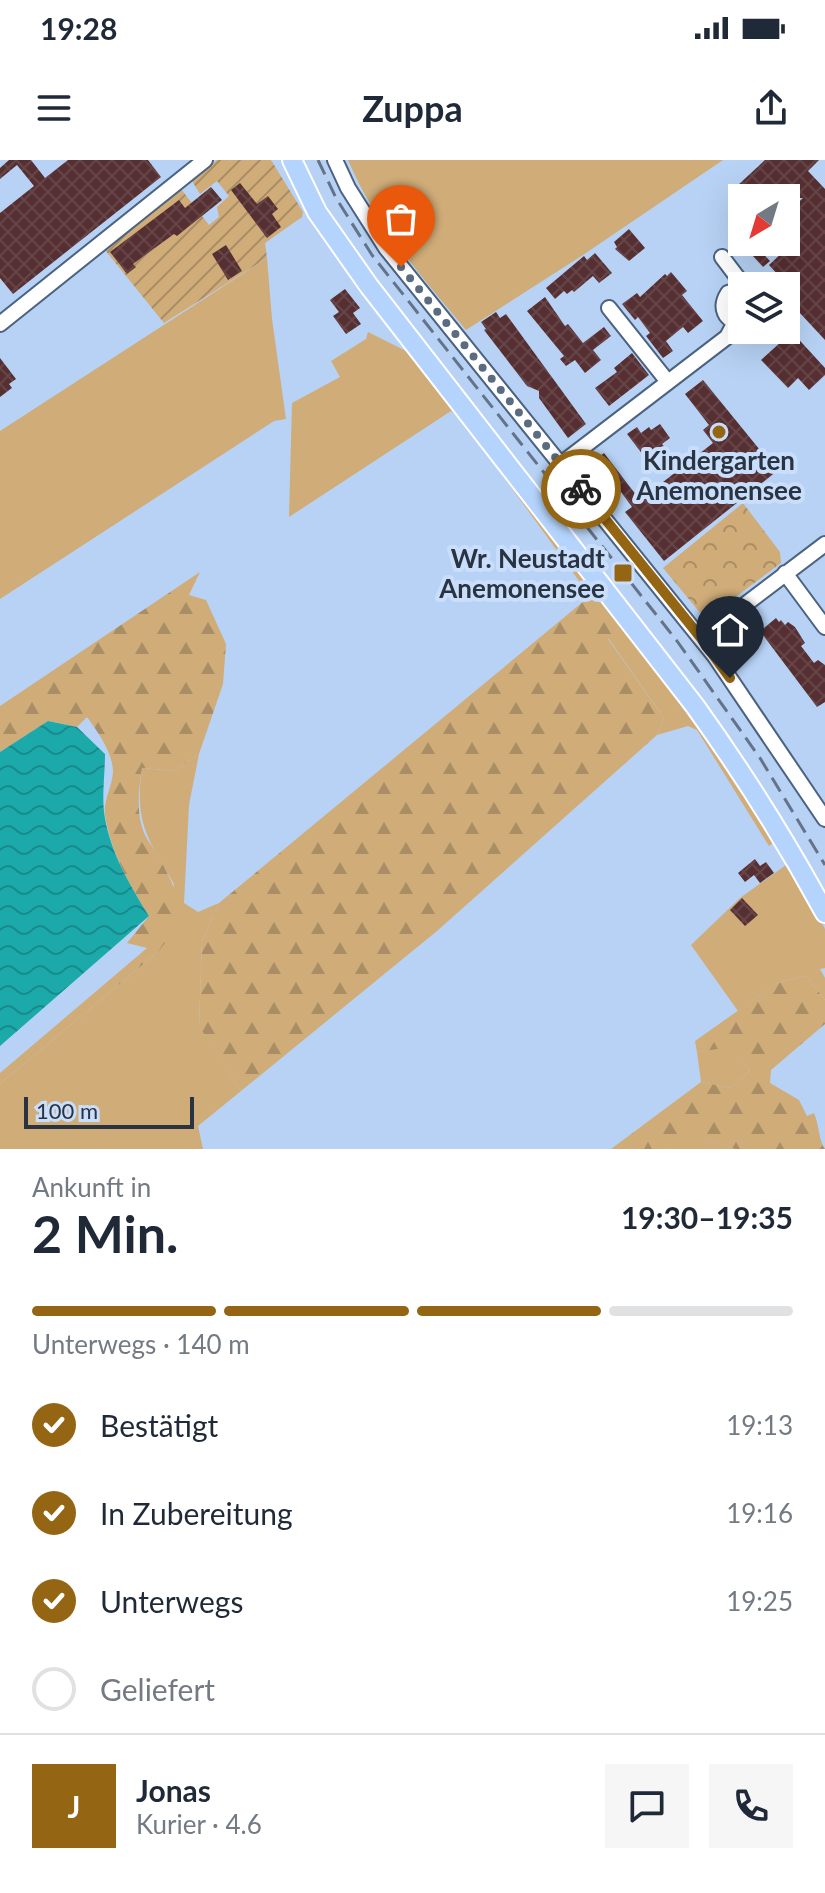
<!DOCTYPE html>
<html lang="de">
<head>
<meta charset="utf-8">
<style>
  :root { --surface:#fff; --page:#f6f6f7; --text:#1f2937; --muted:#747a83; --line:#e0e1e3; --accent:#946614 }
  body { margin:0; font-family:Lato,sans-serif; background:var(--page); color:var(--text); height:100vh; display:flex; flex-direction:column; font-size:30px; white-space:nowrap }
  * { box-sizing:border-box; margin:0 }
  p { font-size:26px; color:var(--muted) }
  .icon { flex:none; width:44px; height:44px; fill:none; stroke:currentColor; stroke-width:2; stroke-linecap:round; stroke-linejoin:round }
  .map { position:relative; height:989px; overflow:hidden }
  .panel { display:flex; flex-direction:column; background:var(--surface); flex:1 }
  .panel>* { flex:none }
  .needle { width:52px; rotate:218deg }
  .controls { position:absolute; left:728px; top:24px; display:grid; gap:16px }
  .controls a { display:grid; place-items:center; width:72px; height:72px; border-radius:0px; background:var(--surface); box-shadow:0 8px 32px #0002; font-size:40px }
  .scale { position:absolute; left:24px; bottom:20px; width:170px; box-sizing:border-box; padding-left:8px; border:4px solid #293341; border-top:0; font-size:22px; line-height:28px; white-space:nowrap; color:#293341; -webkit-text-stroke:6px #c9defa; paint-order:stroke }
  .pin { position:absolute; display:grid; place-items:center; width:68px; height:68px; color:#fff; margin:-82px -34px; border-radius:50% 50% 50% 0; rotate:-45deg; box-shadow:0 0 8px #0007 }
  .pin .icon { rotate:45deg }
  .courier { position:absolute; display:grid; place-items:center; width:80px; height:80px; margin:-40px; border:6px solid #946614; border-radius:50%; background:#fff; color:#222; box-shadow:0 2px 10px #0007 }
  .summary em { font-style:normal; font-weight:700 }
  .summary div { display:flex; flex-direction:column-reverse }
  .summary { display:flex; align-items:center; justify-content:space-between; height:136px; padding:0 32px }
  h1 { font-size:52px; font-weight:700; line-height:60px }
  .bar { display:grid; grid-template-columns:repeat(4,1fr); gap:12px 8px; align-content:center; height:96px; padding:0 32px }
  .bar i { height:10px; border-radius:6px; background:var(--line) }
  .bar .selected { background:var(--accent) }
  .bar p { grid-column:span 4 }
  .line { display:flex; align-items:center; gap:20px; padding:0 32px; border-top:2px solid var(--line) }
  .line div { flex:1 }
  .round { display:grid; place-items:center; flex:none; width:84px; height:84px; border-radius:0px; background:var(--page) }
  ol { padding:0 32px; list-style:none }
  li { display:flex; align-items:center; gap:24px; height:88px }
  li p { margin-inline-start:auto }
  li .icon { padding:8px; border-radius:50%; background:var(--accent); color:#fff; stroke-width:4 }
  li:last-child { color:var(--muted) }
  li i { width:44px; height:44px; border:4px solid var(--line); border-radius:50% }
  .status { display:flex; justify-content:space-between; align-items:center; height:56px; padding:0 40px; background:var(--surface); direction:ltr }
  .status svg { height:22px; fill:currentColor }
  header { display:flex; justify-content:space-between; align-items:center; height:104px; padding:0 32px; background:var(--surface); font-size:36px; font-weight:700 }
  .map>svg:first-child { display:block }
</style>
</head>
<body>
<div class="status"><b>19:28</b><svg viewBox="0 0 49 12"><path d="M0 12V9h3v3zM5 12V6h3v6zM10 12V3h3v9zM15 12V0h3v12zM26 1h20v11H26zM47 4h2v5h-2z"/></svg></div>
<header><svg class="icon" aria-label="menu" viewBox="0 0 24 24"><path d="M4 6h16M4 12h16M4 18h16"/></svg>Zuppa<svg class="icon" aria-label="share" viewBox="0 0 24 24"><path d="M12 15V3M7 8l5-5 5 5M5 13v7h14v-7"/></svg></header>
<div class="map">
<svg width="825" height="989" viewBox="0 0 825 989">
  <defs>
    <pattern id="forest-firs" width="22" height="20" patternUnits="userSpaceOnUse" patternTransform="scale(2)"><rect width="22" height="20" fill="#d0ac78"/><path d="M5 1l3.5 6h-7zM16 11l3.5 6h-7z" fill="#a98d64"/></pattern>
    <pattern id="park-crowns" width="20" height="18" patternUnits="userSpaceOnUse" patternTransform="scale(2)"><rect width="20" height="18" fill="#d0ac78"/><path d="M2 6a3 3 0 1 1 6 0M12 15a3 3 0 1 1 6 0" fill="none" stroke="#a98d64"/></pattern>
    <pattern id="garden-furrows" width="10" height="10" patternUnits="userSpaceOnUse" patternTransform="scale(2)"><rect width="10" height="10" fill="#d0ac78"/><path d="M-1 1l2-2M0 10L10 0M9 11l2-2" fill="none" stroke="#a98d64"/></pattern>
    <pattern id="water-waves" width="16" height="10" patternUnits="userSpaceOnUse" patternTransform="scale(2)"><rect width="16" height="10" fill="#1ba9aa"/><path d="M0 5q4-4 8 0t8 0" fill="none" stroke="#188a8c"/></pattern>
    <pattern id="building-cross-hatch" width="8" height="8" patternUnits="userSpaceOnUse" patternTransform="scale(2)"><rect width="8" height="8" fill="#562f32"/><path d="M0 0l8 8M0 8l8-8" fill="none" stroke="#664548"/></pattern>
  </defs>
  <rect width="100%" height="100%" fill="#b7d2f4"/>
  <path fill="#d0ac78" d="M348 0H723L583 95 466 170C422 117 375 64 348 0Z
    M267 98 272 159 286 259 274 261 0 439V271Z
    M368 172 404 190 422 204 673 528 683 549 704 569 768 664 774 682 769 686 697 570 688 566 657 575 664 558 608 478 618 469 597 437 590 436 463 261 451 251 289 357 292 243 340 217 331 201 366 179Z
    M199 594 189 645 184 743 198 752 219 743 202 781 199 865 241 931 198 966 203 989H0V924L159 791 174 724C148 679 134 663 142 608L175 611Z
    M786 705 803 725 825 769V808L820 809 825 818V840L806 816 777 823 738 851 691 785 740 738Z
    M724 887 750 910 731 928 701 922 697 892Z
    M683 971 735 989H669Z"/>
  <path fill="url(#forest-firs)" d="M200 412 189 435 206 440 226 484 223 524 199 594 175 611 142 608C139 627 136 651 143 670 145 677 151 684 155 691 178 731 190 751 159 791L0 924V913L147 788 127 783 149 756C129 724 111 693 105 655 103 641 112 627 113 612 113 593 98 572 87 557L77 567 48 561 0 592V546Z
    M590 436 597 437 619 468 608 479 664 558 657 575 437 771 241 931 199 866 202 781 219 743Z
    M806 816 825 840V864L771 910 770 923 799 940 807 956 814 953C819 964 819 982 825 989H735L684 972 669 989H611L701 922 731 928 750 910 724 888 697 892 695 881 777 823Z"/>
  <path fill="url(#park-crowns)" d="M743 343 780 392 781 403 710 456 702 455 663 408Z"/>
  <path fill="url(#garden-furrows)" d="M217 0H271L303 52 302 57 265 83 267 98 164 163 105 90 181 29 209 65 219 57 217 47 229 36 217 21 200 34 192 21Z"/>
  <path fill="url(#water-waves)" d="M48 561 77 567 105 594C105 613 102 633 104 652 109 690 129 724 149 756L0 886V592Z"/>
  <path fill="url(#building-cross-hatch)" d="M9 0H31L45 18 68 0H148L161 17 13 134 0 118V53L34 26 17 5 0 19V8Z
    M765 0H819L808 11 825 29V180L786 138V132L790 128 769 105 785 90 778 82H786V54L803 38H748L737 26Z
    M240 23 257 44 268 36 278 49 272 54 281 67 267 78 231 30Z
    M211 27 222 40 177 76 174 74 148 93 133 104 136 107 127 114 110 92 179 40 185 48Z
    M629 69 645 88 629 101 615 89 617 87 614 82Z
    M740 82H752L770 101 763 107Z
    M226 85 242 111 228 120 212 94Z
    M595 93 612 113 599 123 593 116 574 132 572 130 567 134 564 131 555 139 546 128 584 96 587 100Z
    M671 112 687 131 682 135 703 161 688 173 683 167 666 181 673 191 663 198 646 176 650 173 638 157 635 160 622 144 637 133 640 137 665 114 667 116Z
    M345 129 360 148 353 153 361 164 346 174 333 156 339 152 330 140Z
    M545 137 565 166 568 164 583 183 604 167 611 176 593 190 601 200 585 213 575 200 566 206 560 199 564 196 527 151Z
    M496 152 500 158 506 154 586 264 568 278 539 238V231L527 226 484 170 486 169 481 162Z
    M792 172 825 208V215L809 230 798 218 788 228 761 200Z
    M632 193 649 215 609 246 595 228 617 212 614 208Z
    M0 198 16 219 9 224 12 228 0 237Z
    M703 220 777 311 664 401 625 352 632 347 621 332 616 336 595 310 598 308 593 301 604 293 640 340 713 283 703 270 709 265 685 234Z
    M660 264 670 278 662 284 667 290 650 304 627 274 637 267 641 273 649 267 651 270Z
    M776 458 779 462 781 460 785 465 788 462 795 467 805 483 801 486 814 503 818 500 825 505V542L817 547 760 471Z
    M755 699 760 706 766 702 774 713 760 723 754 715 745 722 738 713Z
    M742 738 758 755 745 766 730 750Z"/>
  <g fill="none" stroke-linecap="round" stroke-linejoin="round">
    <defs>
      <path id="minor" d="M335 0 348 28 386 88 714 495 825 659
        M722 97 744 126
        M742 129 728 133C719 147 724 162 742 162
        M609 148 668 222
        M0 164 205 0
        M561 304 727 177 735 162
        M785 413 825 467
        M701 478 825 384"/>
      <path id="major" d="M292 0 317 52 369 126 695 546C743 613 786 681 825 753"/>
    </defs>
    <use href="#minor" stroke="#4b6280" stroke-width="18"/>
    <use href="#major" stroke="#fff" stroke-width="22"/>
    <use href="#minor" stroke="#fff" stroke-width="14"/>
    <use href="#major" stroke="#b5d4fd" stroke-width="18"/>
    <path stroke="#63748a" stroke-width="3" stroke-dasharray="16 8" stroke-linecap="butt" d="M318 0 336 38 372 95 677 481 760 598 825 705"/>
  </g>
  <g fill="none" stroke-linecap="round" stroke-linejoin="round">
    <path stroke="#5b6b80" stroke-width="8" stroke-dasharray="0 14.4" d="M401 107 581 329"/>
    <path stroke="#946614" stroke-width="10" d="M581 329 701 478 730 518"/>
  </g>
  <g fill="#946614" stroke="#c9defa" stroke-width="3">
    <circle cx="719" cy="272" r="8"/>
    <rect x="613" y="403" width="20" height="20" rx="4"/>
  </g>
  <g text-anchor="middle" dominant-baseline="central" stroke-width="8" stroke-linejoin="round" paint-order="stroke">
    <g font-size="26" font-weight="bold" fill="#293341" stroke="#c9defa">
      <text x="719" y="300">Kindergarten<tspan x="719" dy="30">Anemonensee</tspan></text>
      <text x="605" y="398" text-anchor="end">Wr. Neustadt<tspan x="605" dy="30">Anemonensee</tspan></text>
    </g>
  </g>
</svg>
<div class="controls">
<a><svg class="needle" viewBox="-14 -14 28 28"><path d="M0-13l5 13h-10z" fill="#e53935"/><path d="M0 13l5-13h-10z" fill="#747a83"/></svg></a>
<a><svg class="icon" aria-label="layers" viewBox="0 0 24 24"><path d="M12 4l9 5-9 5-9-5zM3 14l9 5 9-5"/></svg></a>
</div>
<div class="scale">100 m</div>
<div class="pin" style="left:401px;top:107px;background:#ea580c"><svg class="icon" aria-label="bag" viewBox="0 0 24 24"><path d="M5 8h14l-1 12H6zM9 8a3 3 0 0 1 6 0"/></svg></div>
<div class="pin" style="left:730px;top:518px;background:#1f2937"><svg class="icon" aria-label="home" viewBox="0 0 24 24"><path d="M3 11l9-7 9 7M6 9v11h12V9"/></svg></div>
<div class="courier" style="left:581px;top:329px"><svg class="icon" aria-label="bike" viewBox="0 0 24 24"><circle cx="6" cy="16" r="4"/><circle cx="18" cy="16" r="4"/><path d="M6 16l4-8h5l3 8M10 8l3 8H6M13 5h3"/></svg></div>
</div>
<section class="panel">
<div class="summary"><div><h1>2 Min.</h1><p>Ankunft in</p></div><em>19:30–19:35</em></div>
<div class="bar"><i class="selected"></i><i class="selected"></i><i class="selected"></i><i></i><p>Unterwegs · 140 m</p></div>
<ol>
<li><svg class="icon" aria-label="check" viewBox="0 0 24 24"><path d="M5 12l5 5 9-10"/></svg>Bestätigt<p>19:13</p></li>
<li><svg class="icon" aria-label="check" viewBox="0 0 24 24"><path d="M5 12l5 5 9-10"/></svg>In Zubereitung<p>19:16</p></li>
<li><svg class="icon" aria-label="check" viewBox="0 0 24 24"><path d="M5 12l5 5 9-10"/></svg>Unterwegs<p>19:25</p></li>
<li><i></i>Geliefert</li>
</ol>
<div class="line" style="height:144px"><b class="round" style="background:var(--accent);color:#fff">J</b><div><b>Jonas</b><p>Kurier · 4.6</p></div><a class="round"><svg class="icon" aria-label="chat" viewBox="0 0 24 24"><path d="M4 5h16v11H9l-5 4z"/></svg></a><a class="round"><svg class="icon" aria-label="phone" viewBox="0 0 24 24"><path d="M5 4h4l2 5-3 2q2 4 5 5l2-3 5 2v4C11 20 4 13 5 4z"/></svg></a></div>
</section>
</body>
</html>
